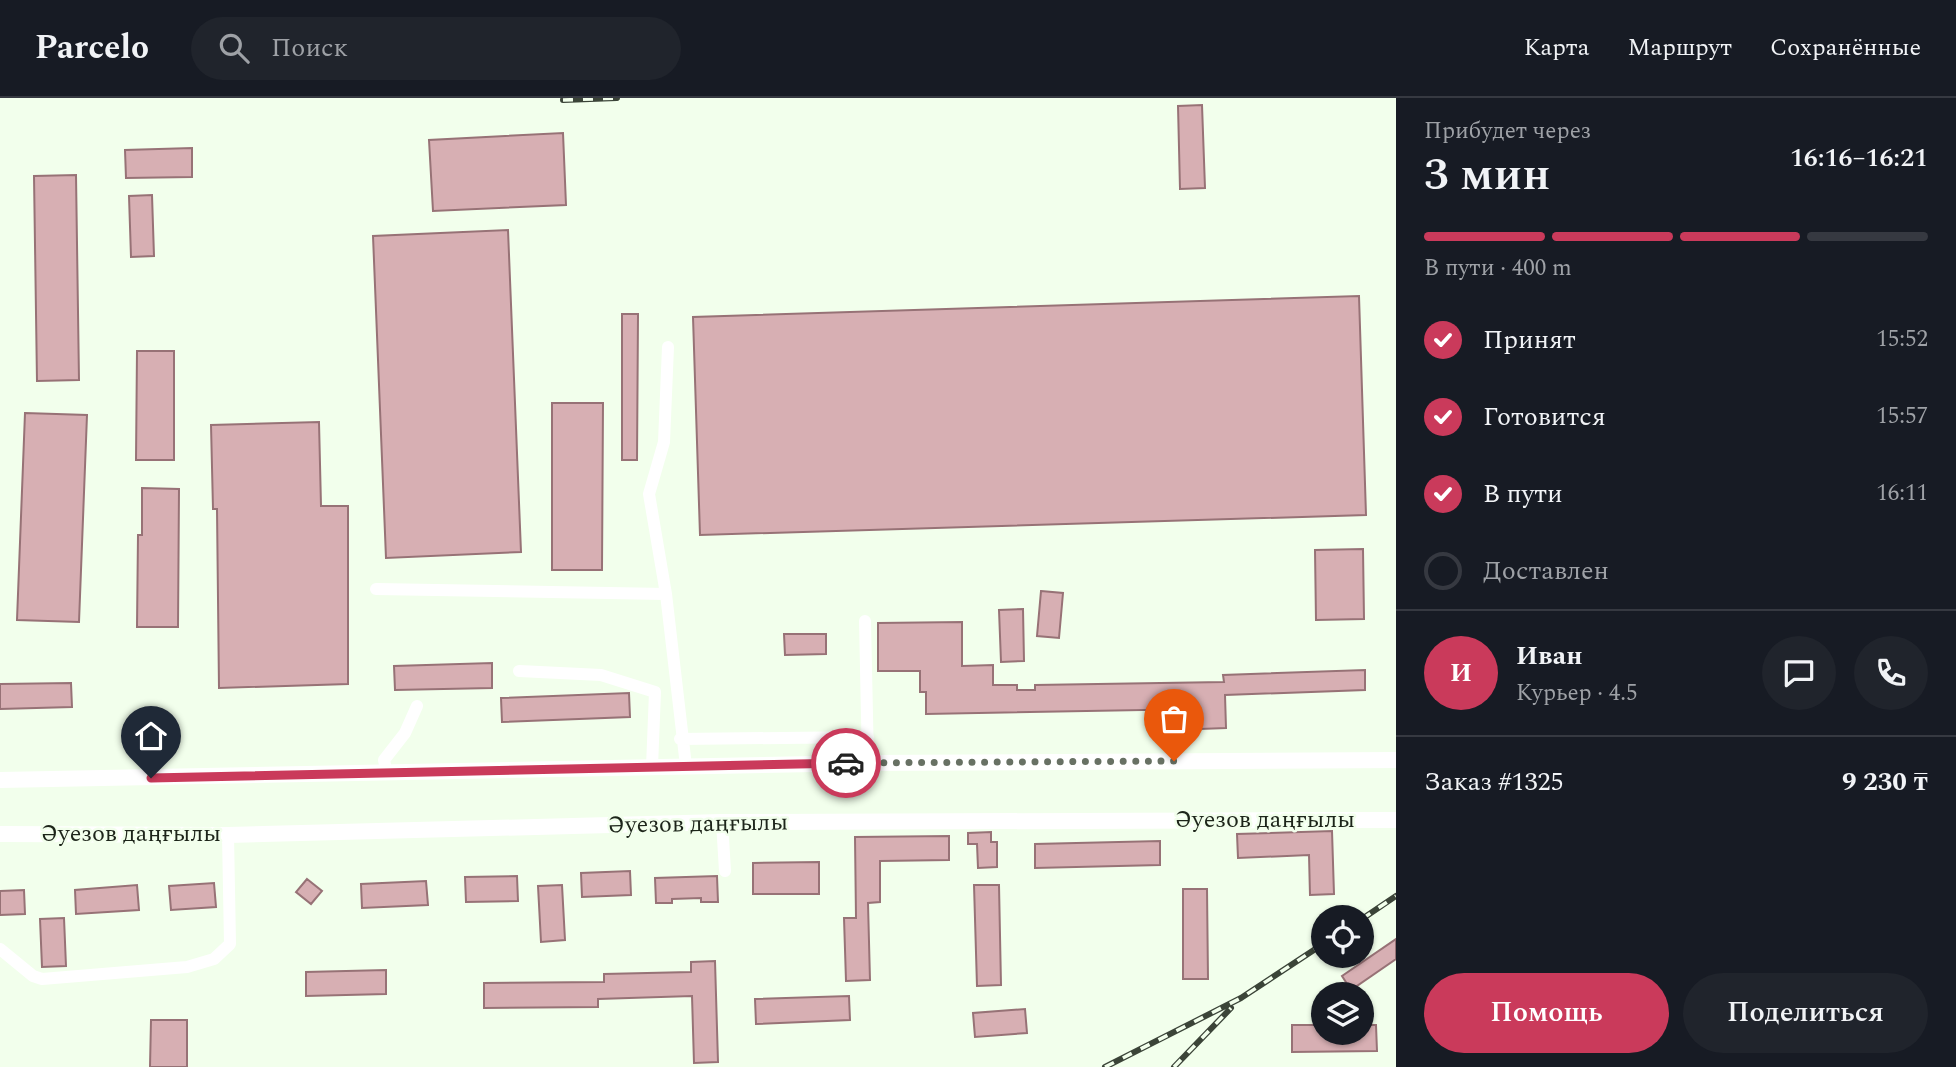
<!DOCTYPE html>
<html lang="ru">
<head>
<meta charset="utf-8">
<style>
  :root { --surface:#171b24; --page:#20242c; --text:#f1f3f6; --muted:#9ea1a6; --line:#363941; --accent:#ca3a5b }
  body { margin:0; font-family:Spectral,serif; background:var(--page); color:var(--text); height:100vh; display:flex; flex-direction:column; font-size:26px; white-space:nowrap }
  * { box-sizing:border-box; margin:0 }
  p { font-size:23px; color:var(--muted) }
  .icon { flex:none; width:38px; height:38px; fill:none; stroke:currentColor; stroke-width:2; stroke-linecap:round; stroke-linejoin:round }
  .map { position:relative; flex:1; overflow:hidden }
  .drawer { display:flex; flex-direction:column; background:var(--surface); width:560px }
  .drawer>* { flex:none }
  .fabs { position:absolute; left:1311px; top:807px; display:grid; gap:14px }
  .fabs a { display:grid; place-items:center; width:63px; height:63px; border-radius:50%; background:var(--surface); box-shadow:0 2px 5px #0004; font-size:35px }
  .pin { position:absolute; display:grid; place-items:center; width:60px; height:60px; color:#fff; margin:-72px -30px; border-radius:50% 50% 50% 0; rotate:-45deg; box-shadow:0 0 7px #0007 }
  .pin .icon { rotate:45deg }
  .courier { position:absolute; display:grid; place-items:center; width:70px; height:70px; margin:-35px; border:5px solid #ca3a5b; border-radius:50%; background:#fff; color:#222; box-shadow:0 2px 9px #0007 }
  .headline em { font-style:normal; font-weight:600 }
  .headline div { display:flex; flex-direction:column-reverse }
  .headline { display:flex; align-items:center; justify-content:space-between; height:119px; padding:0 28px }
  h1 { font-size:46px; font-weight:600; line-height:52px }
  .bar { display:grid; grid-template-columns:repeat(4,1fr); gap:10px 7px; align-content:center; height:84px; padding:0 28px }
  .bar i { height:9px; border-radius:5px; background:var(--line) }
  .bar .selected { background:var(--accent) }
  .bar p { grid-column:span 4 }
  .line { display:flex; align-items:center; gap:18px; padding:0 28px; border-top:2px solid var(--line) }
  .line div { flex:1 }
  .round { display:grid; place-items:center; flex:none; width:74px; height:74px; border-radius:37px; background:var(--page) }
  ol { padding:0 28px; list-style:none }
  li { display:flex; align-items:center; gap:21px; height:77px }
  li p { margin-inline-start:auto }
  li .icon { padding:7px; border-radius:50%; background:var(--accent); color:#fff; stroke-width:4 }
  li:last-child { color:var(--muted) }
  li i { width:38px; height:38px; border:4px solid var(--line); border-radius:50% }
  .primary-button { display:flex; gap:14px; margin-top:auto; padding:14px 28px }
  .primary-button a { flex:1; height:80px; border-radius:42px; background:var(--accent); color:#fff; font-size:28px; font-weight:600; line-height:80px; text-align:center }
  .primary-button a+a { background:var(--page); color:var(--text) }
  header { display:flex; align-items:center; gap:42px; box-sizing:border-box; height:98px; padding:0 35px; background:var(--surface); border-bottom:2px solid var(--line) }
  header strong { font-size:33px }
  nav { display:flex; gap:38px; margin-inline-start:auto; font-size:24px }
  .search { width:490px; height:63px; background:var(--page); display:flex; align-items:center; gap:18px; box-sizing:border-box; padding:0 24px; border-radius:38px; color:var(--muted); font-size:26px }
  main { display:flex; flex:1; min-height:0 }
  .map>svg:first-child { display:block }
</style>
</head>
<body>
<header>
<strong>Parcelo</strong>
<div class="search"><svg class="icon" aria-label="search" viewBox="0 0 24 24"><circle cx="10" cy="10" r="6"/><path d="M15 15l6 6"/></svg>Поиск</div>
<nav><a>Карта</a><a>Маршрут</a><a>Сохранённые</a></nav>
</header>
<main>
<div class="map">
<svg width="1396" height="969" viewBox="0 0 1396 969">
  <rect width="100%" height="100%" fill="#f2ffec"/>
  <path fill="#d7afb3" stroke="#977276" stroke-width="2" d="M1202 7 1205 90 1180 91 1178 8Z
    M563 35 566 107 433 113 429 42Z
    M192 50V79L126 80 125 52Z
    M76 77 79 282 37 283 34 78Z
    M152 97 154 158 131 159 129 98Z
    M508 132 521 454 386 460 373 138Z
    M1359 198 1366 417 700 437 693 219Z
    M622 216H638L637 362H622Z
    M137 253H174V362H136Z
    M552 305H603L602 472H552Z
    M25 315 87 317 79 524 17 522Z
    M319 324 321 408H348V586L219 590 217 411H213L211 327Z
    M142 390 179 391 178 529H137L138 437H142Z
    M1363 451 1364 521 1316 522 1315 452Z
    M1041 493 1063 495 1059 540 1037 538Z
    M1023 511 1024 563 1001 564 999 512Z
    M962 524V568L993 567V587H1017V592H1035V587L1224 584 1223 577 1365 572V592L1225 597 1226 630 1200 631 1199 611 926 616V594H920V573H878V525Z
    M784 536H826V556L785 557Z
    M492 565V590L395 592 394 568Z
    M71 585 72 609 0 611V586Z
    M629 595 630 619 502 624 501 600Z
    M1332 733 1334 796 1310 797 1309 757 1238 760 1237 736Z
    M991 734V744H997V769L978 770 977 746H968V735Z
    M949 738V762L880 763V804L868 805 870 882 846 883 844 820H856L855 739Z
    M1160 743V767L1035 770V746Z
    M819 764V796H753V765Z
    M630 773 631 797 582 799 581 775Z
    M517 778 518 803 466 804 465 779Z
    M717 778 718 804H701V800L672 801V805H656L655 780Z
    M307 781 322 793 311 806 296 794Z
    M426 783 428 807 362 810 361 786Z
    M214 785 216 809 171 812 169 788Z
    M137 787 139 812 76 816 75 792Z
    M562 787 565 842 541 844 538 788Z
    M974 787H999L1001 887 977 888Z
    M1183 791H1207L1208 881H1183Z
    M24 792 25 816 0 817V793Z
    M64 820 66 868 42 869 40 821Z
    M1396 841V861L1351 892 1342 878Z
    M715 863 718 964 694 965 692 898 598 901V909L484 910V885L604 884V876L691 874V864Z
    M386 872V896L306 898V874Z
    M849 898 850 922 756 926 755 901Z
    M1025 911 1027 935 975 939 973 915Z
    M151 922H187V969H150Z
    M1292 927H1323V934H1362V927H1376L1377 953 1292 954Z"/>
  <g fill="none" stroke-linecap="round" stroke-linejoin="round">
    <path stroke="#fff" stroke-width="12" d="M376 491 666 496 649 396 664 344 668 249
      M666 496 686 668
      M865 523 868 665
      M519 573 601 577 655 594 652 669
      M680 641 868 639
      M387 676 384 662 405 635 417 608
      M722 724 725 773
      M0 851 33 878 42 881 187 869 214 861 230 846 228 737"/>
    <path stroke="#fff" stroke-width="16" d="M0 682 868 665 1396 662
      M0 736 228 737 722 724 1396 722"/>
    <defs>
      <path id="rail" d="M563 2 617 0
        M1362 821 1396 798
        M1105 969 1241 900 1323 846
        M1174 969 1231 910"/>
    </defs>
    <use href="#rail" stroke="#3b4438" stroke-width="6"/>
    <use href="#rail" stroke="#f2ffec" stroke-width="3.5" stroke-dasharray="10" stroke-linecap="butt"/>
  </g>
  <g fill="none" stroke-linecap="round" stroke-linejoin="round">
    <path stroke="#687164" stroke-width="7" stroke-dasharray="0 12.6" d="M846 665 1174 663"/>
    <path stroke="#ca3a5b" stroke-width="9" d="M151 680 846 665"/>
  </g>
  <g text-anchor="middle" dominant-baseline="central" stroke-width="5" stroke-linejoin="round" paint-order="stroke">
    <g font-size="24" fill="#1d251a" stroke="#f2ffec">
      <text x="1265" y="722">Әуезов даңғылы</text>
      <text transform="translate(698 726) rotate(-1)">Әуезов даңғылы</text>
      <text x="131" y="736">Әуезов даңғылы</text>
    </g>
  </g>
</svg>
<div class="fabs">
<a><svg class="icon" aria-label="locate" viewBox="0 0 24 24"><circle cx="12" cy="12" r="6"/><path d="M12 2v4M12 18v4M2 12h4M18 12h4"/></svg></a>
<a><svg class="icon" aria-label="layers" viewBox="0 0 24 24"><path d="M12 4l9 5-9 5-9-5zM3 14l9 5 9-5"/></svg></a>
</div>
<div class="pin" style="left:1174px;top:663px;background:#ea580c"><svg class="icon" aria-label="bag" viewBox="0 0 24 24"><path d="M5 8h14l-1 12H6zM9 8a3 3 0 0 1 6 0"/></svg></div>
<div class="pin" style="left:151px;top:680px;background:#1f2937"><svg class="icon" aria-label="home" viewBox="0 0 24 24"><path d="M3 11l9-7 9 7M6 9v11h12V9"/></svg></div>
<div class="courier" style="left:846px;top:665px"><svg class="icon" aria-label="car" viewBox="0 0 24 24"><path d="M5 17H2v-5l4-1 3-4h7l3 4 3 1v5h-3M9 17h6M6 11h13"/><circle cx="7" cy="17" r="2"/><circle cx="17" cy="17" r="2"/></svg></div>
</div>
<section class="drawer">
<div class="headline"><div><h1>3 мин</h1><p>Прибудет через</p></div><em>16:16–16:21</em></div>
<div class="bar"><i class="selected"></i><i class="selected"></i><i class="selected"></i><i></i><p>В пути · 400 m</p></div>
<ol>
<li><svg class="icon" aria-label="check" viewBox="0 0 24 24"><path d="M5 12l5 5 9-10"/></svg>Принят<p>15:52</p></li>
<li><svg class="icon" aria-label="check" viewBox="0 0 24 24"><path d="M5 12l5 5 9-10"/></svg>Готовится<p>15:57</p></li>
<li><svg class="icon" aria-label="check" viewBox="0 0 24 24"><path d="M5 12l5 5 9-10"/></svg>В пути<p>16:11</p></li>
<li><i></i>Доставлен</li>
</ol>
<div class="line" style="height:126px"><b class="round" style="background:var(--accent);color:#fff">И</b><div><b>Иван</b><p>Курьер · 4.5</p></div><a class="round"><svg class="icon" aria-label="chat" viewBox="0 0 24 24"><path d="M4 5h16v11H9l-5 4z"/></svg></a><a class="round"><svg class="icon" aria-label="phone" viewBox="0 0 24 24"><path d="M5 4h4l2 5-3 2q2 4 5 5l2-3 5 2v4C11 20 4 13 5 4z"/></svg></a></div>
<div class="line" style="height:91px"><div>Заказ #1325</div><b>9 230 ₸</b></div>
<div class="primary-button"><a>Помощь</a><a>Поделиться</a></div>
</section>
</main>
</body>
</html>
